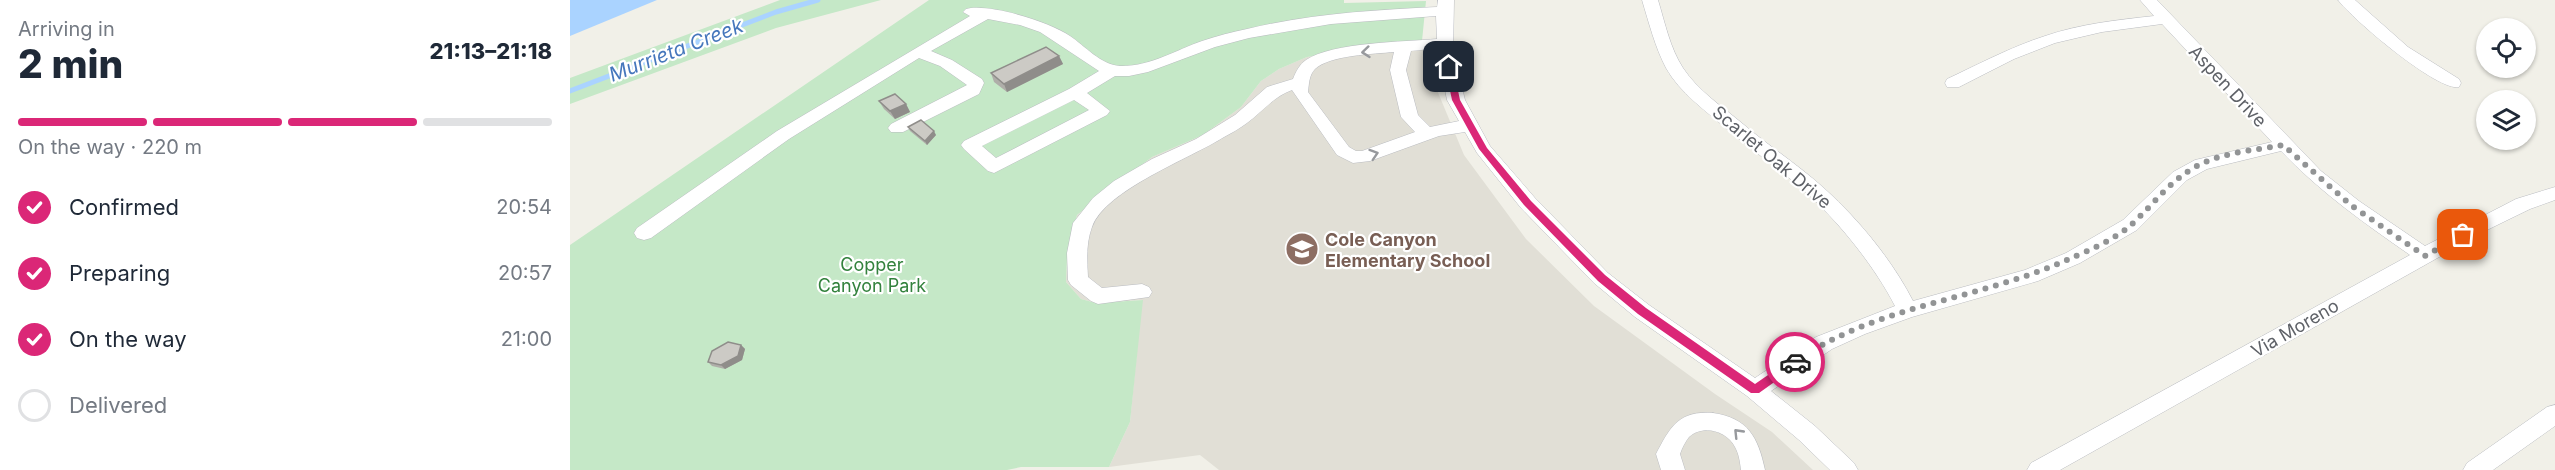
<!DOCTYPE html>
<html lang="en">
<head>
<meta charset="utf-8">
<style>
  :root { --surface:#fff; --page:#f6f6f7; --text:#1f2937; --muted:#747a83; --line:#e0e1e3; --accent:#db2777 }
  body { margin:0; font-family:Inter,sans-serif; background:var(--page); color:var(--text); height:100vh; display:flex; flex-direction:column; font-size:22px; white-space:nowrap }
  * { box-sizing:border-box; margin:0 }
  p { font-size:20px; color:var(--muted) }
  .icon { flex:none; width:33px; height:33px; fill:none; stroke:currentColor; stroke-width:2; stroke-linecap:round; stroke-linejoin:round }
  .map { position:relative; flex:1; overflow:hidden }
  .sheet { display:flex; flex-direction:column; background:var(--surface); width:570px }
  .sheet>* { flex:none }
  .tools { position:absolute; left:1906px; top:18px; display:grid; gap:12px }
  .tools a { display:grid; place-items:center; width:60px; height:60px; border-radius:50%; background:var(--surface); box-shadow:0 2px 4px #0004; font-size:30px }
  .pin { position:absolute; display:grid; place-items:center; width:51px; height:51px; color:#fff; margin:-26px; border-radius:12px; box-shadow:0 3px 9px #0006 }
  .courier { position:absolute; display:grid; place-items:center; width:60px; height:60px; margin:-30px; border:4px solid #db2777; border-radius:50%; background:#fff; color:#222; box-shadow:0 2px 8px #0007 }
  .headline em { font-style:normal; font-weight:800 }
  .headline div { display:flex; flex-direction:column-reverse }
  .headline { display:flex; align-items:center; justify-content:space-between; height:102px; padding:0 18px }
  h1 { font-size:39px; font-weight:800; line-height:45px }
  .bar { display:grid; grid-template-columns:repeat(4,1fr); gap:9px 6px; align-content:center; height:72px; padding:0 18px }
  .bar i { height:8px; border-radius:4px; background:var(--line) }
  .bar .current { background:var(--accent) }
  .bar p { grid-column:span 4 }
  ol { padding:0 18px; list-style:none }
  li { display:flex; align-items:center; gap:18px; height:66px }
  li p { margin-inline-start:auto }
  li .icon { padding:6px; border-radius:50%; background:var(--accent); color:#fff; stroke-width:4 }
  li:last-child { color:var(--muted) }
  li i { width:33px; height:33px; border:3px solid var(--line); border-radius:50% }
  main { display:flex; flex:1; min-height:0 }
  .map>svg:first-child { display:block }
</style>
</head>
<body>
<main>
<section class="sheet">
<div class="headline"><div><h1>2 min</h1><p>Arriving in</p></div><em>21:13–21:18</em></div>
<div class="bar"><i class="current"></i><i class="current"></i><i class="current"></i><i></i><p>On the way · 220 m</p></div>
<ol>
<li><svg class="icon" aria-label="check" viewBox="0 0 24 24"><path d="M5 12l5 5 9-10"/></svg>Confirmed<p>20:54</p></li>
<li><svg class="icon" aria-label="check" viewBox="0 0 24 24"><path d="M5 12l5 5 9-10"/></svg>Preparing<p>20:57</p></li>
<li><svg class="icon" aria-label="check" viewBox="0 0 24 24"><path d="M5 12l5 5 9-10"/></svg>On the way<p>21:00</p></li>
<li><i></i>Delivered</li>
</ol>
</section>
<div class="map">
<svg width="1985" height="470" viewBox="0 0 1985 470">
  <rect width="100%" height="100%" fill="#f1f0e8"/>
  <path fill="#e1dfd6" d="M852 41 862 78 894 155 956 239 1024 306 1145 394 1202 432 1243 470H649L630 455 539 467 560 422 572 300 526 303 511 299 496 282 497 258 507 215 582 157 633 135 671 107 691 81 709 69 737 57Z"/>
  <path fill="#c5e8c7" d="M210 0H311L206 28 0 104V78Z
    M359 0H774V3L856 1 852 41 737 57 709 69 691 81 671 107 633 135 582 157 507 215 497 258 496 282 511 299 526 303 573 300 560 422 539 467H451L437 470H0V245Z"/>
  <path fill="#aad3ff" d="M0 0H87L0 36Z"/>
  <g fill="none" stroke-linecap="round" stroke-linejoin="round">
    <path stroke="#aad3ff" stroke-width="5" d="M0 91 206 12 248 0"/>
    <defs>
      <path id="minor" d="M868 0H884L883 51 895 100 920 146 965 198 1038 273 1079 305 1185 378 1246 337 1325 306C1306 269 1273 227 1242 198 1216 173 1185 153 1157 129 1136 111 1110 93 1096 68 1085 47 1079 23 1072 0H1088C1095 23 1100 48 1113 68 1128 91 1153 107 1173 124 1200 147 1230 166 1256 190 1289 220 1322 260 1343 301L1455 270 1496 253 1553 220 1603 172 1625 160 1702 142 1592 24 1532 32 1485 43 1444 59 1389 87H1377L1375 83 1377 79C1409 64 1441 47 1475 36 1510 24 1547 20 1584 16L1570 0H1587L1751 171 1789 201 1855 246 1946 199 1985 187V200L1960 209 1919 229 1490 470H1457L1461 463 1840 255C1794 223 1750 192 1711 151L1637 169 1617 180 1567 230 1510 263 1468 281 1342 317 1295 334 1262 349 1201 391 1245 426 1284 463 1288 470H1260L1229 440 1177 396 1065 317 1024 283 951 208 907 153 895 132 869 136 800 161 783 163 767 155 722 90C703 97 693 111 677 123 670 128 662 133 654 137 621 158 535 190 522 227 516 243 517 260 518 277L532 288 572 284 579 287 582 292 579 297 528 304 521 301 501 285 498 280 497 253 503 223 523 198 544 181 582 159 626 139 665 115 697 87 723 79C726 71 730 64 736 60 763 42 834 42 867 39L866 16 761 24 679 38 645 47 578 72 559 76H545L517 93 540 111 537 115 424 173 418 171 394 149 391 145 394 141 499 89 529 71 470 32 450 25 418 19 361 51 382 60 412 79 414 83 409 94 333 132H321L318 128 321 124 397 85 370 66 349 58 219 139 81 238 74 240 67 238 64 233 67 228 207 131 400 16 393 12 396 9C419 3 480 22 500 36 515 46 531 65 550 66 579 67 606 50 632 41 647 36 662 32 677 29 739 14 803 10 867 7ZM861 49H867L877 100 889 121 860 127 848 115 836 70 841 51ZM824 52 820 70 831 117 845 132 792 151H786L779 147 738 92C739 84 739 75 745 69 760 55 804 54 824 52ZM504 100 519 110 426 158 412 146Z
        M1768 0H1785L1838 47 1889 79 1891 83 1889 87C1868 92 1782 19 1768 0Z
        M1985 405V426L1923 470H1893L1897 463 1977 407Z
        M1143 413C1178 418 1188 437 1195 470H1171C1170 462 1169 454 1165 447 1157 431 1133 424 1119 437 1115 442 1112 448 1110 454L1115 470H1091L1086 454C1100 427 1109 410 1143 413Z"/>
    </defs>
    <use href="#minor" stroke="#babcc1" stroke-width="1"/>
    <use href="#minor" fill="#fff" fill-rule="evenodd"/>
  </g>
  <path fill="#afaea9" d="M489 56 493 64 437 92 424 82 421 73Z
    M309 101 336 104 340 112 325 119 314 109Z
    M338 127 366 135 357 145 340 131Z
    M171 345 175 349 172 360 155 369 142 366 138 362Z"/>
  <path fill="#8f8d8a" d="M489 56 493 64 437 92 434 84Z
    M336 104 340 112 325 119 320 111Z
    M364 131 366 135 357 145 355 141Z
    M171 345 175 349 172 360 155 369 151 365Z"/>
  <path fill="#cccac5" stroke="#8f8d8a" stroke-width="1.5" d="M476 47 489 56 434 84 421 73Z
    M325 94 336 104 320 111 309 101Z
    M351 120 364 131 355 141 338 127Z
    M158 342 171 345 168 356 151 365 138 362 142 351Z"/>
  <defs><path id="oneway-chevron" d="M-2-3.5L2.5 0L-2 3.5" fill="none" stroke-width="1.6" stroke-linecap="round" stroke-linejoin="round" transform="scale(1.5)"/></defs>
  <g stroke="#97999d">
    <use href="#oneway-chevron" transform="translate(796 52) rotate(174)"/>
    <use href="#oneway-chevron" transform="translate(804 154) rotate(-18)"/>
    <use href="#oneway-chevron" transform="translate(1168 433) rotate(-134)"/>
  </g>
  <path fill="#db2777" d="M879 65 883 67 890 100 917 148 961 201 1035 275 1076 308 1185 384 1221 359H1228V365L1189 393H1181L1068 314 1028 281 954 205 909 149 882 100 875 67Z"/>
  <g fill="none" stroke-linecap="round" stroke-linejoin="round">
    <path stroke="#929495" stroke-width="6" stroke-dasharray="0 10.8" d="M1225 362C1307 304 1411 300 1501 258 1521 250 1545 239 1561 225 1584 204 1601 179 1629 165 1654 152 1687 150 1713 145L1782 206 1855 256 1893 235"/>
  </g>
  <defs>
    <symbol id="school-disc" viewBox="-11 -11 22 22"><circle r="9.5" fill="#8d6e63" stroke="#fff"/><path d="M0-5L7-2L0 1L-7-2ZM-4 1L0 2.5L4 1V4Q0 6-4 4Z" fill="#fff"/></symbol>
  </defs>
  <g fill-rule="evenodd">
    <use href="#school-disc" x="713" y="230" width="38" height="38"/>
  </g>
  <g text-anchor="middle" dominant-baseline="central" stroke-width="4.5" stroke-linejoin="round" paint-order="stroke">
    <g font-size="18" fill="#5f6268" stroke="#fff">
      <text transform="translate(1658 86) rotate(47)">Aspen Drive</text>
      <text transform="translate(1202 157) rotate(40)">Scarlet Oak Drive</text>
      <text transform="translate(1725 328) rotate(-30)">Via Moreno</text>
    </g>
    <g font-size="18" font-weight="bold" fill="#785e54" stroke="#fff" text-anchor="start">
      <text x="755" y="239">Cole Canyon<tspan x="755" dy="21">Elementary School</tspan></text>
    </g>
    <g font-size="18" fill="#33823d" stroke="#fff">
      <text x="302" y="264">Copper<tspan x="302" dy="21">Canyon Park</tspan></text>
    </g>
    <g font-size="20" font-style="italic" fill="#4677bc" stroke="#fff">
      <text transform="translate(106 50) rotate(-21)">Murrieta Creek</text>
    </g>
  </g>
</svg>
<div class="tools">
<a><svg class="icon" aria-label="locate" viewBox="0 0 24 24"><circle cx="12" cy="12" r="6"/><path d="M12 2v4M12 18v4M2 12h4M18 12h4"/></svg></a>
<a><svg class="icon" aria-label="layers" viewBox="0 0 24 24"><path d="M12 4l9 5-9 5-9-5zM3 14l9 5 9-5"/></svg></a>
</div>
<div class="pin" style="left:1893px;top:235px;background:#ea580c"><svg class="icon" aria-label="bag" viewBox="0 0 24 24"><path d="M5 8h14l-1 12H6zM9 8a3 3 0 0 1 6 0"/></svg></div>
<div class="pin" style="left:879px;top:67px;background:#1f2937"><svg class="icon" aria-label="home" viewBox="0 0 24 24"><path d="M3 11l9-7 9 7M6 9v11h12V9"/></svg></div>
<div class="courier" style="left:1225px;top:362px"><svg class="icon" aria-label="car" viewBox="0 0 24 24"><path d="M5 17H2v-5l4-1 3-4h7l3 4 3 1v5h-3M9 17h6M6 11h13"/><circle cx="7" cy="17" r="2"/><circle cx="17" cy="17" r="2"/></svg></div>
</div>
</main>
</body>
</html>
